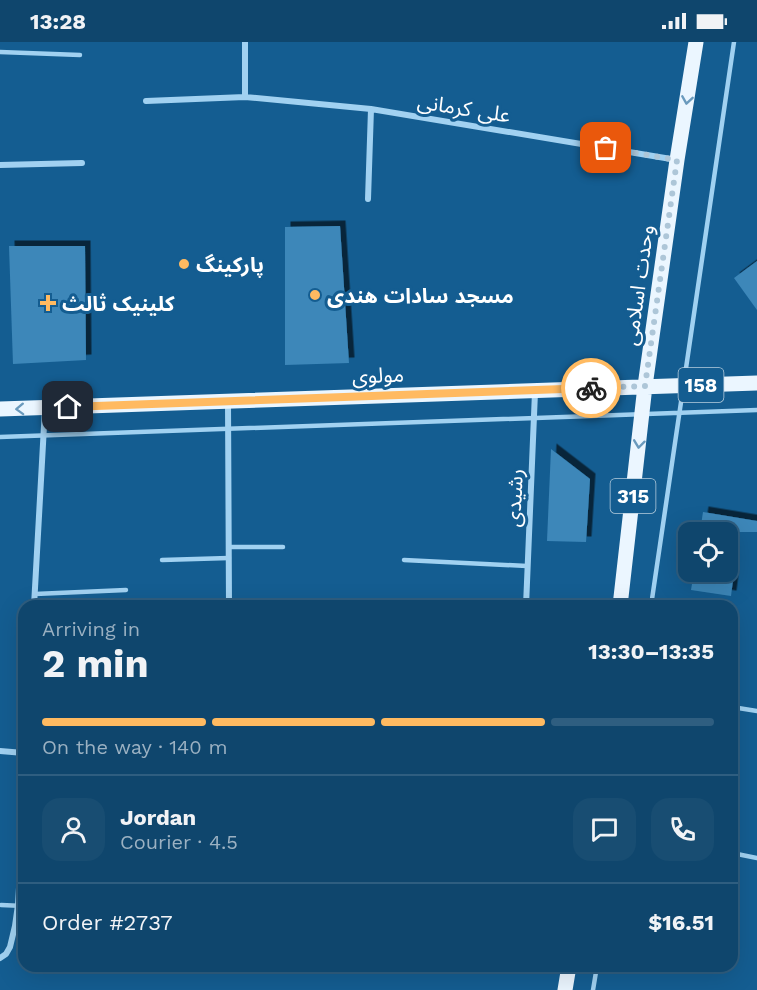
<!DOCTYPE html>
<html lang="en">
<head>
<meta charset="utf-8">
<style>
  :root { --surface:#0f466d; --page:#184d72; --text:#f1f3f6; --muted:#9bb1c2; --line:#2f5e80; --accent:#ffba61 }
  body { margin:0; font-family:"Work Sans","Noto Sans Arabic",sans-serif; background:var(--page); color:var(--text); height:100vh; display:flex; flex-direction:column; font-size:22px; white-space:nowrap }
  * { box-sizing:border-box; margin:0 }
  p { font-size:20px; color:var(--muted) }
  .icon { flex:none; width:33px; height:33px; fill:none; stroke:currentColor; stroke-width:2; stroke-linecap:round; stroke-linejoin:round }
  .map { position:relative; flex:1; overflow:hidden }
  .drawer { position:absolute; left:18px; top:558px; width:720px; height:372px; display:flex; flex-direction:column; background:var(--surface); border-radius:18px; box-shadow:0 6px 24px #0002,0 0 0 2px var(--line) }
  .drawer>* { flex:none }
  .tools { position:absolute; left:678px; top:480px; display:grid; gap:12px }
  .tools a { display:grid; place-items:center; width:60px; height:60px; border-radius:12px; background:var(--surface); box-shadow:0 6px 24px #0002,0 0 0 2px var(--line); font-size:30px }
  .pin { position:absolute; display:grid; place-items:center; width:51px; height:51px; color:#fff; margin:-26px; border-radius:12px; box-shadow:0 3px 9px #0006 }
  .courier { position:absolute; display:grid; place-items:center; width:60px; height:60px; margin:-30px; border:4px solid #ffba61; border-radius:50%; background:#fff; color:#222; box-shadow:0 2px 8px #0007 }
  .headline em { font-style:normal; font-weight:700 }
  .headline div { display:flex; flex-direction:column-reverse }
  .headline { display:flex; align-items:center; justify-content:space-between; height:102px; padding:0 24px }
  h1 { font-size:39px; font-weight:700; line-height:45px }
  .bar { display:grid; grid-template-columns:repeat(4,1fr); gap:9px 6px; align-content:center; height:72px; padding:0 24px }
  .bar i { height:8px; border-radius:4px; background:var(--line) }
  .bar .active { background:var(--accent) }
  .bar p { grid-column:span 4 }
  .line { display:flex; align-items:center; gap:15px; padding:0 24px; border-top:2px solid var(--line) }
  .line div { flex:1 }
  .round { display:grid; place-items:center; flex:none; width:63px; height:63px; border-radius:18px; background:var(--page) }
  .status { display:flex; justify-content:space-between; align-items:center; height:42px; padding:0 30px; background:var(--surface); direction:ltr }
  .status svg { height:16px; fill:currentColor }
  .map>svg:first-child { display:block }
</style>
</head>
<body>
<div class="status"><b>13:28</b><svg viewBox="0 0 49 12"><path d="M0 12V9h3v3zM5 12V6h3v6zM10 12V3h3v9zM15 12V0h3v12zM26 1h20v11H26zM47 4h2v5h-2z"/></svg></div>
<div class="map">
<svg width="757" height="948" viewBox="0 0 757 948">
  <defs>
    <filter id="shadow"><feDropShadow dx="5.5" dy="-5.5" stdDeviation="0" flood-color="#0009"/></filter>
  </defs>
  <rect width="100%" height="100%" fill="#145d91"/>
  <path fill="#3d87b9" filter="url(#shadow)" d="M340 184 349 321 285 323V185Z
    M9 204H85L86 318 13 322Z
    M757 219V268L734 236Z
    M551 407 590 437 586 500 547 499Z
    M703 470 757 479V490H700Z
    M694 530H734L731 554 691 548Z"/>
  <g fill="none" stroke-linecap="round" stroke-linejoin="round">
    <path stroke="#a1d1f1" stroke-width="4.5" d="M0 10 80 13
      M0 395 757 368
      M229 505H283
      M162 518 229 516
      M404 518 527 524
      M35 552 126 548
      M651 564 734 0
      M732 665 757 669
      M732 811 757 816
      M1 863 24 864
      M593 948 597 924"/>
    <path stroke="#a1d1f1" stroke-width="6" d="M245 0V55
      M146 59 245 55 371 67 677 118
      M0 123 82 121
      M368 157 371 67
      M228 360 229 564
      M34 564 45 366
      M526 564 535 350
      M0 709 24 711
      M0 916 6 912 10 905 15 884 18 863 24 759"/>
    <path stroke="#ebf6ff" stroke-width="15" d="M0 367 757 341
      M620 564 645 344 677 118 696 0
      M565 948 569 924"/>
  </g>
  <defs><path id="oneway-chevron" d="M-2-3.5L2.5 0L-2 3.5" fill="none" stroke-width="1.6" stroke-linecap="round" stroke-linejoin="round" transform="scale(1.5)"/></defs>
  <g stroke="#6a9abd">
    <use href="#oneway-chevron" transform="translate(687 58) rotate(99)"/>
    <use href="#oneway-chevron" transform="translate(20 367) rotate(178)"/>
    <use href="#oneway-chevron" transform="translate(639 402) rotate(97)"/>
  </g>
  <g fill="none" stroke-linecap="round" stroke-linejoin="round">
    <path stroke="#adc6d8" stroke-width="6" stroke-dasharray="0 10.8" d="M591 346 645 344 677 118 606 106"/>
    <path stroke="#ffba61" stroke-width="8" d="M68 365 591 346"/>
  </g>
  <g fill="#ffba61" stroke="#145d91" stroke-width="2">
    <circle cx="184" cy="222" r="6"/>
    <circle cx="315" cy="253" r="6"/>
    <path d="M45 252h6v6h6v6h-6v6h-6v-6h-6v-6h6z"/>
  </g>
  <g text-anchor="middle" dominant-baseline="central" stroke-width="6" stroke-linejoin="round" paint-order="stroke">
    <g fill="#145d91" stroke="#b8cede" stroke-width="1.5">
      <rect x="678.5" y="326" width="45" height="34" rx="4.5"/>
      <rect x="610.5" y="437" width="45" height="34" rx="4.5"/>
    </g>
    <g font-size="20" font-weight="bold" fill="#fff">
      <text x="701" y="343">158</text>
      <text x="633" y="454">315</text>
    </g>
    <g font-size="21" fill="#fff" stroke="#145d91">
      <text transform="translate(464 66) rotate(9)">علی کرمانی</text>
      <text transform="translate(638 243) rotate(-82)">وحدت اسلامی</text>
      <text transform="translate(378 333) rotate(-2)">مولوی</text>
      <text transform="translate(514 456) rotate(-87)">رشیدی</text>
    </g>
    <g font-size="21" font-weight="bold" fill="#fff" stroke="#145d91" text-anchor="start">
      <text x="196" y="222">پارکینگ</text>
      <text x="327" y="253">مسجد سادات هندی</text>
      <text x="62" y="261">کلینیک ثالث</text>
    </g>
  </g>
</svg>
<div class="tools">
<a><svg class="icon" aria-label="locate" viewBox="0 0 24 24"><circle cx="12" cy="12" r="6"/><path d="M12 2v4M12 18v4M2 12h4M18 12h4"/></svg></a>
</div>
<div class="pin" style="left:606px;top:106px;background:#ea580c"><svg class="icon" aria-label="bag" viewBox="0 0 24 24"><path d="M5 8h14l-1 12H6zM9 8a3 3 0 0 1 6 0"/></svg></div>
<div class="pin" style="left:68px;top:365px;background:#1f2937"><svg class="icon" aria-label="home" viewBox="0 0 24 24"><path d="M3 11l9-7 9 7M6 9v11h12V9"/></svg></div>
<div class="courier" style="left:591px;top:346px"><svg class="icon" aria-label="bike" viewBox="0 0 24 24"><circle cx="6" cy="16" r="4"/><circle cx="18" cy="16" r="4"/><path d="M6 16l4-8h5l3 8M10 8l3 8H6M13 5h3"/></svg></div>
<section class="drawer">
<div class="headline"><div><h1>2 min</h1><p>Arriving in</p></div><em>13:30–13:35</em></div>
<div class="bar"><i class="active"></i><i class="active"></i><i class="active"></i><i></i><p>On the way · 140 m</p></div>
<div class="line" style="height:108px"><a class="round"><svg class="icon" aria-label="person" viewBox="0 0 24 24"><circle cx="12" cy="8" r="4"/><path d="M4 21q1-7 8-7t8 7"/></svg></a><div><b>Jordan</b><p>Courier · 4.5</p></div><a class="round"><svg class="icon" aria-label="chat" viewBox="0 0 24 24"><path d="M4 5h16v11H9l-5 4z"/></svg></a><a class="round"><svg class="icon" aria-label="phone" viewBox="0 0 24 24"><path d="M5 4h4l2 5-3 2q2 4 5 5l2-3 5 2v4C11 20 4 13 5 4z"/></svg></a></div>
<div class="line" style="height:78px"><div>Order #2737</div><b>$16.51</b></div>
</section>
</div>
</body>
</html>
